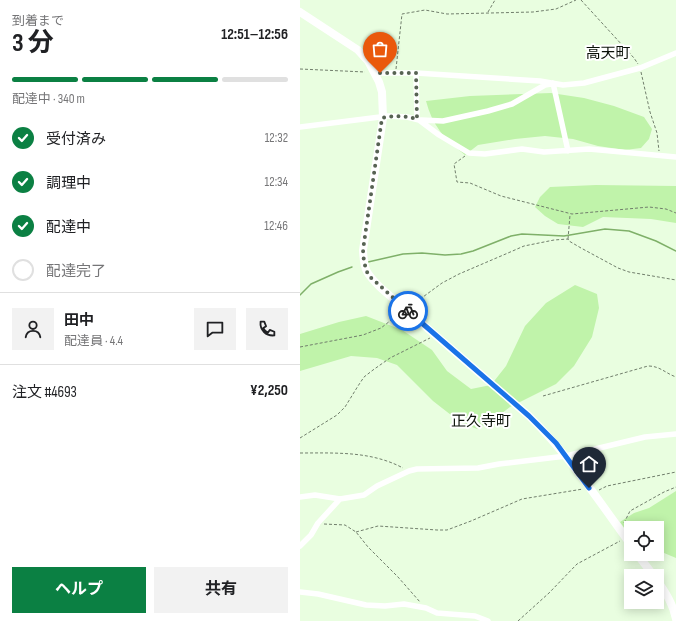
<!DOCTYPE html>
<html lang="ja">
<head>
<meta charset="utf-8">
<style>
  :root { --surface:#fff; --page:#f2f2f2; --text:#202124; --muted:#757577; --line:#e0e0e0; --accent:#0b8043 }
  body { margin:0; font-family:"Sofia Sans Condensed","Noto Sans JP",sans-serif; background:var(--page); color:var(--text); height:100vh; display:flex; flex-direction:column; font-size:15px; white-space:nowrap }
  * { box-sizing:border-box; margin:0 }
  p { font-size:13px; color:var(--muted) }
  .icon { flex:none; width:22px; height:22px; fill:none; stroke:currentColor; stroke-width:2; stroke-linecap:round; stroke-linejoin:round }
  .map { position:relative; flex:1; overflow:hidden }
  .panel { display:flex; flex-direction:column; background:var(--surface); width:300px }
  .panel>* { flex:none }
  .buttons { position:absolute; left:324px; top:521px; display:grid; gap:8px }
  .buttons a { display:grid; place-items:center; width:40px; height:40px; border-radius:0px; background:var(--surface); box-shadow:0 2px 10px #0003; font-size:20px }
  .pin { position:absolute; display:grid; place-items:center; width:34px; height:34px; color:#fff; margin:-41px -17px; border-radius:50% 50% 50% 0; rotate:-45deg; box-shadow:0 0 4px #0007 }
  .pin .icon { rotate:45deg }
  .courier { position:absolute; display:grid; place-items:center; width:40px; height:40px; margin:-20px; border:3px solid #1a73e8; border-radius:50%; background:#fff; color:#222; box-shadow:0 1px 5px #0007 }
  .overview em { font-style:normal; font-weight:700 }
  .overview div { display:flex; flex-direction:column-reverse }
  .overview { display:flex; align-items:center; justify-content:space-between; height:68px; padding:0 12px }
  h1 { font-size:26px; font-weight:700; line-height:30px }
  .bar { display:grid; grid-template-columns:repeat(4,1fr); gap:6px 4px; align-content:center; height:48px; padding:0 12px }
  .bar i { height:5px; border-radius:3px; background:var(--line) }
  .bar .active { background:var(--accent) }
  .bar p { grid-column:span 4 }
  .line { display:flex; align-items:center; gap:10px; padding:0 12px; border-top:1px solid var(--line) }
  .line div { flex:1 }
  .round { display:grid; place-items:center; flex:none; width:42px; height:42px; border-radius:0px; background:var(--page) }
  ol { padding:0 12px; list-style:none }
  li { display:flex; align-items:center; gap:12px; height:44px }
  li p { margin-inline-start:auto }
  li .icon { padding:4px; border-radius:50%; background:var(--accent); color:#fff; stroke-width:4 }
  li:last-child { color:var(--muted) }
  li i { width:22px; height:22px; border:2px solid var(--line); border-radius:50% }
  .button { display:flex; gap:8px; margin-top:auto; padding:8px 12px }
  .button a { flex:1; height:46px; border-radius:0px; background:var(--accent); color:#fff; font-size:16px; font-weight:700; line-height:46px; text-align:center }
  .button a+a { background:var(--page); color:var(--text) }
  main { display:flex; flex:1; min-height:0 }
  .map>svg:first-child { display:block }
</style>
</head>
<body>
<main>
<section class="panel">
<div class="overview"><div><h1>3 分</h1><p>到着まで</p></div><em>12:51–12:56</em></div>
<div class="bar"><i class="active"></i><i class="active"></i><i class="active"></i><i></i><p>配達中 · 340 m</p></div>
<ol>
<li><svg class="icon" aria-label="check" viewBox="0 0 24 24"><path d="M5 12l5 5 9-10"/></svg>受付済み<p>12:32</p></li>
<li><svg class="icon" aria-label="check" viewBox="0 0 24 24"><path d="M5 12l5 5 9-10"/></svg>調理中<p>12:34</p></li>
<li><svg class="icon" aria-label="check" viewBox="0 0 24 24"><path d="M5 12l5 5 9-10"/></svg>配達中<p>12:46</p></li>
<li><i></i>配達完了</li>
</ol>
<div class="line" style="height:72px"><a class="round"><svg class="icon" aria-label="person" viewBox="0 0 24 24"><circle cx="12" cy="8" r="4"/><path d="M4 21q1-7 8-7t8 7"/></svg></a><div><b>田中</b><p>配達員 · 4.4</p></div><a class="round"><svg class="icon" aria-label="chat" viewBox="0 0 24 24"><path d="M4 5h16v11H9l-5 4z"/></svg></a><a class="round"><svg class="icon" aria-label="phone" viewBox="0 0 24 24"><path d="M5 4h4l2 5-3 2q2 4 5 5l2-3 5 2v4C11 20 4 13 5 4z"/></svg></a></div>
<div class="line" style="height:52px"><div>注文 #4693</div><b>¥2,250</b></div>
<div class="button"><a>ヘルプ</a><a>共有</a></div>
</section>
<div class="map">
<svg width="376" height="621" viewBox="0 0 376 621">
  <rect width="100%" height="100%" fill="#e9fee0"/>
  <path fill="#c0f3aa" d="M251 93 284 98 314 106 344 117 352 129 349 139 341 148 325 150 298 146 273 139 245 136 215 139 178 145 165 155C145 140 132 125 126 101L170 96Z
    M296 185 376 186V223L351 219 303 217 283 227 258 224 245 216 235 207 240 197 250 187Z
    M275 285 297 294 299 308 292 337 274 366 256 384 210 407 193 420 177 429 160 422 133 401 97 365 77 358 51 356 0 371V334L39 322 66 316 102 330 132 350 147 371 171 389 191 385 206 366 225 326 246 303Z
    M376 491V558L357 550V528H331V537L320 522 334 513 349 508Z"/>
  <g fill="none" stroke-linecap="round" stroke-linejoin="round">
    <path stroke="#7fb069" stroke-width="1.5" d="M68 262 103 254 122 253 145 255 161 254 173 251 211 236 222 234 264 236 305 229 329 231 356 241 376 251
      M0 295 11 284 38 272 52 267"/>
    <path stroke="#717e6c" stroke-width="1" stroke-dasharray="3 2" stroke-linecap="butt" d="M281 0 334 58 338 64
      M188 12 195 0
      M0 69 65 72
      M96 69 102 14 125 10 147 14 233 12 256 9 276 0
      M341 72 350 112 357 133 359 151
      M165 156 154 164 157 182 170 183 201 196 272 214 349 207 366 209 376 213
      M268 239 270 215
      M112 305 142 283 159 274 208 253 224 246 254 240 268 239 269 241 281 248 318 268 329 272 376 280
      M0 347 63 335 81 328 99 314
      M243 396 348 366C360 366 365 373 376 377
      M0 438 37 415 45 407 58 386 64 377 73 370 90 358 130 338
      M0 453C36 453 71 451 103 468
      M299 490 307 486 376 472
      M324 523 330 511 364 492 376 487
      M24 524 45 525 56 532 68 547 98 577 120 602
      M56 532 78 526 137 530H147L171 521 222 499 283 489
      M218 621 249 593 277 564 320 541"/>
    <path stroke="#fff" stroke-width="5.5" d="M80 73H116L240 81 263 85 284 83 340 68 376 53
      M116 73 117 119
      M253 83 268 151
      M121 120 143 121 188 111 212 104 245 85 251 84
      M0 127 88 116 107 117 119 120 139 135 169 153 185 154 222 149 244 152 289 149 376 157
      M0 497 15 495 40 499 64 495 77 486 109 471 117 469 178 468 199 464 266 456 345 437 376 434
      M0 546 11 535 18 523 40 499
      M0 592 18 594 66 605 85 606 104 604 126 608 137 613 175 616 188 621"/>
    <path stroke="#fff" stroke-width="8" d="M0 12 58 50 68 61 79 82 82 92 83 118 63 250C64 272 67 274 82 289L229 416C268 454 299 501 331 545
      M337 554 354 576
      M357 580C366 593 373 604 376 619"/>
  </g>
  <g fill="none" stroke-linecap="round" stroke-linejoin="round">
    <path stroke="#576353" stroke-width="4" stroke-dasharray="0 7.2" d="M80 73H116L117 119C106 116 93 115 82 118L63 250 64 262 68 275 108 311"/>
    <path stroke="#1a73e8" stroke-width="5" d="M108 311 229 416 256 443 289 488"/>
  </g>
  <g text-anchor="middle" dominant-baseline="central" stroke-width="4" stroke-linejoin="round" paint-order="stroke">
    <g font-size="15" fill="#091007" stroke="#fff">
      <text x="308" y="53">高天町</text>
      <text x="181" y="421">正久寺町</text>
    </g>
  </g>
</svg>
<div class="buttons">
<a><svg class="icon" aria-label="locate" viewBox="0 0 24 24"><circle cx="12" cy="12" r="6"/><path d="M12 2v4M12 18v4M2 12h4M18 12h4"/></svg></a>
<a><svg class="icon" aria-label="layers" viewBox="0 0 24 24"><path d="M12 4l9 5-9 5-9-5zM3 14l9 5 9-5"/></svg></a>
</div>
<div class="pin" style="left:80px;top:73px;background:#ea580c"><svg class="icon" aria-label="bag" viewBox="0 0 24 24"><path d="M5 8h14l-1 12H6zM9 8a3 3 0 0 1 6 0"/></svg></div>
<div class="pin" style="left:289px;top:488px;background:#1f2937"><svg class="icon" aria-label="home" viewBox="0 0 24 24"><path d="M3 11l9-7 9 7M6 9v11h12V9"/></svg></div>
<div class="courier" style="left:108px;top:311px"><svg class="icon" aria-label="bike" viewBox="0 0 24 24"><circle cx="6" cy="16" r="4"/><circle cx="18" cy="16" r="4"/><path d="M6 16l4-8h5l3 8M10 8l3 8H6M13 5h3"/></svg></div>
</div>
</main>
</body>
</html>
